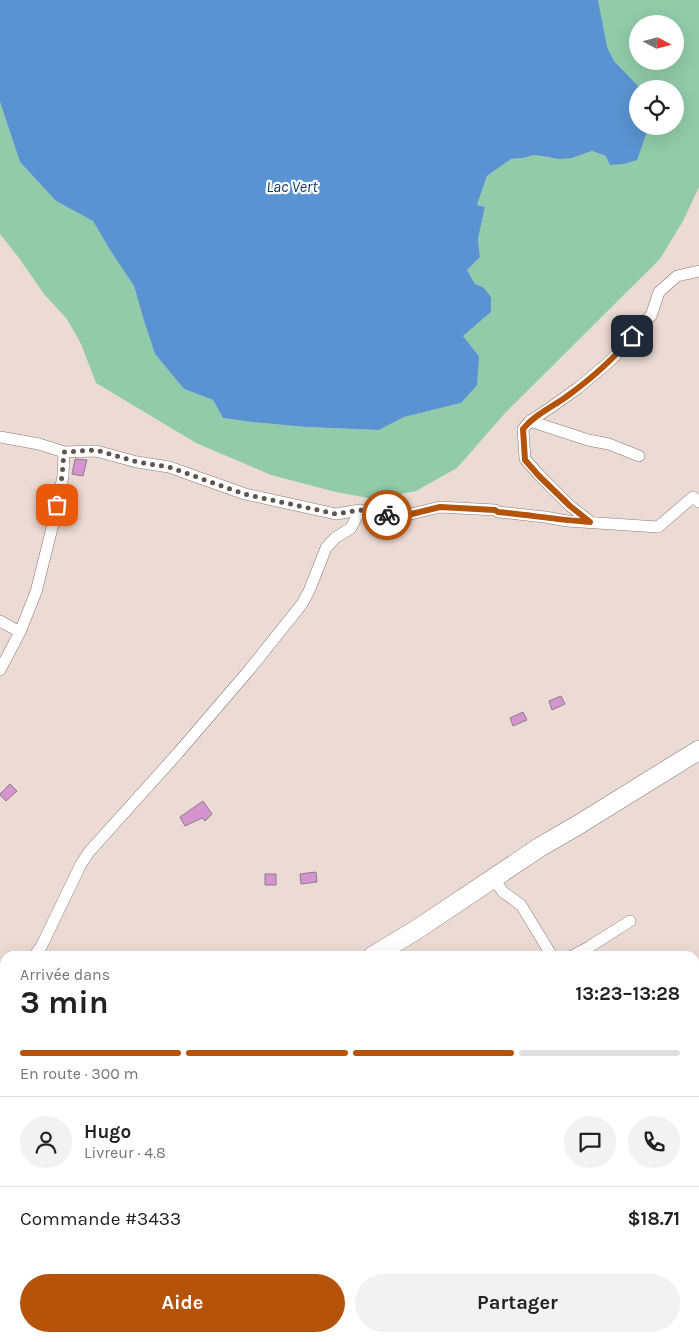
<!DOCTYPE html>
<html lang="fr">
<head>
<meta charset="utf-8">
<style>
  :root { --surface:#fff; --page:#f2f2f2; --text:#222; --muted:#767676; --line:#e0e0e0; --accent:#b45309 }
  body { margin:0; font-family:Karla,sans-serif; background:var(--page); color:var(--text); height:100vh; display:flex; flex-direction:column; font-size:19px; white-space:nowrap }
  * { box-sizing:border-box; margin:0 }
  p { font-size:16px; color:var(--muted) }
  .icon { flex:none; width:28px; height:28px; fill:none; stroke:currentColor; stroke-width:2; stroke-linecap:round; stroke-linejoin:round }
  .map { position:relative; flex:1; overflow:hidden }
  .panel { position:absolute; left:0px; top:951px; width:700px; height:391px; display:flex; flex-direction:column; background:var(--surface); border-radius:15px 15px 0 0; box-shadow:0 5px 20px #0002 }
  .panel>* { flex:none }
  .needle { width:32px; rotate:97deg }
  .tools { position:absolute; left:629px; top:15px; display:grid; gap:10px }
  .tools a { display:grid; place-items:center; width:55px; height:55px; border-radius:50%; background:var(--surface); box-shadow:0 5px 20px #0002; font-size:25px }
  .pin { position:absolute; display:grid; place-items:center; width:42px; height:42px; color:#fff; margin:-21px; border-radius:10px; box-shadow:0 2px 8px #0006 }
  .courier { position:absolute; display:grid; place-items:center; width:50px; height:50px; margin:-25px; border:4px solid #b45309; border-radius:50%; background:#fff; color:#222; box-shadow:0 1px 6px #0007 }
  .overview em { font-style:normal; font-weight:700 }
  .overview div { display:flex; flex-direction:column-reverse }
  .overview { display:flex; align-items:center; justify-content:space-between; height:85px; padding:0 20px }
  h1 { font-size:32px; font-weight:700; line-height:38px }
  .bar { display:grid; grid-template-columns:repeat(4,1fr); gap:8px 5px; align-content:center; height:60px; padding:0 20px }
  .bar i { height:6px; border-radius:4px; background:var(--line) }
  .bar .on { background:var(--accent) }
  .bar p { grid-column:span 4 }
  .line { display:flex; align-items:center; gap:12px; padding:0 20px; border-top:1px solid var(--line) }
  .line div { flex:1 }
  .round { display:grid; place-items:center; flex:none; width:52px; height:52px; border-radius:26px; background:var(--page) }
  .button { display:flex; gap:10px; margin-top:auto; padding:10px 20px }
  .button a { flex:1; height:58px; border-radius:30px; background:var(--accent); color:#fff; font-size:20px; font-weight:700; line-height:58px; text-align:center }
  .button a+a { background:var(--page); color:var(--text) }
  .map>svg:first-child { display:block }
</style>
</head>
<body>
<div class="map">
<svg width="699" height="1342" viewBox="0 0 699 1342">
  <rect width="100%" height="100%" fill="#ecdbd4"/>
  <path fill="#91cba9" fill-rule="evenodd" d="M598 0H699V187L683 221 660 259 506 412 457 468 416 491 373 499 336 492 271 475 196 443 96 383 81 344 67 319 44 294 19 258 0 234V102L20 162 56 201 93 221 110 250 134 286 144 321 155 354 184 389 213 400 223 418 252 422 306 427 379 430 404 417 461 403 479 356 463 336 491 312 483 287 475 284 467 270 480 257 478 239 485 207 477 205 487 176 511 159 523 158 534 155 549 158H572L592 151 606 156 647 129V126H675V89H641L614 61 606 47ZM638 24H675V61H638Z"/>
  <path fill="#5a93d1" d="M0 0H598L607 47 614 61 641 89H638V126H647L648 129 637 160 624 164 610 165 606 156 592 151 572 158 559 159 534 155 523 158 511 159 487 176 477 205 485 207 478 239 480 257 467 270 475 284 483 287 491 297V312L463 336 479 356 477 385 461 403 404 417 379 430 306 427 252 422 223 418 213 400 184 389 155 354 144 321 134 286 110 250 93 221 56 201 20 162 0 102Z"/>
  <path fill="#d594d0" stroke="#8a7e89" d="M75 459 87 460 83 476 72 474Z
    M64 508 74 509 72 522 62 520Z
    M561 696 565 704 552 710 549 701Z
    M523 712 527 720 513 726 510 718Z
    M10 784 17 791 6 801 0 795V794Z
    M203 801 212 814 205 821 202 818 185 826 180 817Z
    M316 872 317 882 301 884 300 874Z
    M265 874H276V885H265Z"/>
  <g fill="none" stroke-linecap="round" stroke-linejoin="round">
    <defs>
      <path id="minor" d="M530 421 588 440 609 444 639 456
        M0 437 39 444 64 452 96 451 137 462 169 467 245 494 336 514 360 510 399 517 440 507 495 510 498 512 545 517 567 521 658 527 693 497 699 502
        M591 522 570 506 539 475 525 459 523 429 530 421 550 408 578 388 609 362 621 350 642 323 651 316 659 292 677 276 699 271
        M0 621 20 632
        M0 670 20 632 36 592 55 516 63 476 64 452
        M493 878 503 892 521 905 552 956
        M34 956 41 947 81 864 89 852 178 753 250 669 302 604 309 591 326 548 335 538 351 528 360 510
        M572 956 589 947 630 921
        M0 1002 5 996
        M695 1118 699 1122
        M695 1242 699 1235
        M426 1338 430 1342
        M106 1342 109 1338
        M318 1342 321 1338
        M613 1342 617 1338"/>
      <path id="trunk" d="M373 956 416 930 540 847 578 825 699 750
        M0 1192 5 1189"/>
    </defs>
    <use href="#minor" stroke="#887973" stroke-width="12"/>
    <use href="#trunk" stroke="#887973" stroke-width="20"/>
    <use href="#minor" stroke="#fff" stroke-width="11"/>
    <use href="#trunk" stroke="#fff" stroke-width="19"/>
  </g>
  <g fill="none" stroke-linecap="round" stroke-linejoin="round">
    <path stroke="#5e5551" stroke-width="5" stroke-dasharray="0 9" d="M57 505 62 476 64 452 96 450 137 462 169 467 244 494 336 514 360 510 387 515"/>
    <path stroke="#b45309" stroke-width="6" d="M387 515 399 517 440 507 495 510 498 512C529 515 560 520 590 522L570 506 539 476 525 460 523 429C534 415 552 407 566 397 591 379 613 360 632 336"/>
  </g>
  <g text-anchor="middle" dominant-baseline="central" stroke-width="4.5" stroke-linejoin="round" paint-order="stroke">
    <g font-size="16" font-style="italic" fill="#103962" stroke="#fff">
      <text x="292" y="186">Lac Vert</text>
    </g>
  </g>
</svg>
<div class="tools">
<a><svg class="needle" viewBox="-14 -14 28 28"><path d="M0-13l5 13h-10z" fill="#e53935"/><path d="M0 13l5-13h-10z" fill="#767676"/></svg></a>
<a><svg class="icon" aria-label="locate" viewBox="0 0 24 24"><circle cx="12" cy="12" r="6"/><path d="M12 2v4M12 18v4M2 12h4M18 12h4"/></svg></a>
</div>
<div class="pin" style="left:57px;top:505px;background:#ea580c"><svg class="icon" aria-label="bag" viewBox="0 0 24 24"><path d="M5 8h14l-1 12H6zM9 8a3 3 0 0 1 6 0"/></svg></div>
<div class="pin" style="left:632px;top:336px;background:#1f2937"><svg class="icon" aria-label="home" viewBox="0 0 24 24"><path d="M3 11l9-7 9 7M6 9v11h12V9"/></svg></div>
<div class="courier" style="left:387px;top:515px"><svg class="icon" aria-label="bike" viewBox="0 0 24 24"><circle cx="6" cy="16" r="4"/><circle cx="18" cy="16" r="4"/><path d="M6 16l4-8h5l3 8M10 8l3 8H6M13 5h3"/></svg></div>
<section class="panel">
<div class="overview"><div><h1>3 min</h1><p>Arrivée dans</p></div><em>13:23–13:28</em></div>
<div class="bar"><i class="on"></i><i class="on"></i><i class="on"></i><i></i><p>En route · 300 m</p></div>
<div class="line" style="height:90px"><a class="round"><svg class="icon" aria-label="person" viewBox="0 0 24 24"><circle cx="12" cy="8" r="4"/><path d="M4 21q1-7 8-7t8 7"/></svg></a><div><b>Hugo</b><p>Livreur · 4.8</p></div><a class="round"><svg class="icon" aria-label="chat" viewBox="0 0 24 24"><path d="M4 5h16v11H9l-5 4z"/></svg></a><a class="round"><svg class="icon" aria-label="phone" viewBox="0 0 24 24"><path d="M5 4h4l2 5-3 2q2 4 5 5l2-3 5 2v4C11 20 4 13 5 4z"/></svg></a></div>
<div class="line" style="height:65px"><div>Commande #3433</div><b>$18.71</b></div>
<div class="button"><a>Aide</a><a>Partager</a></div>
</section>
</div>
</body>
</html>
